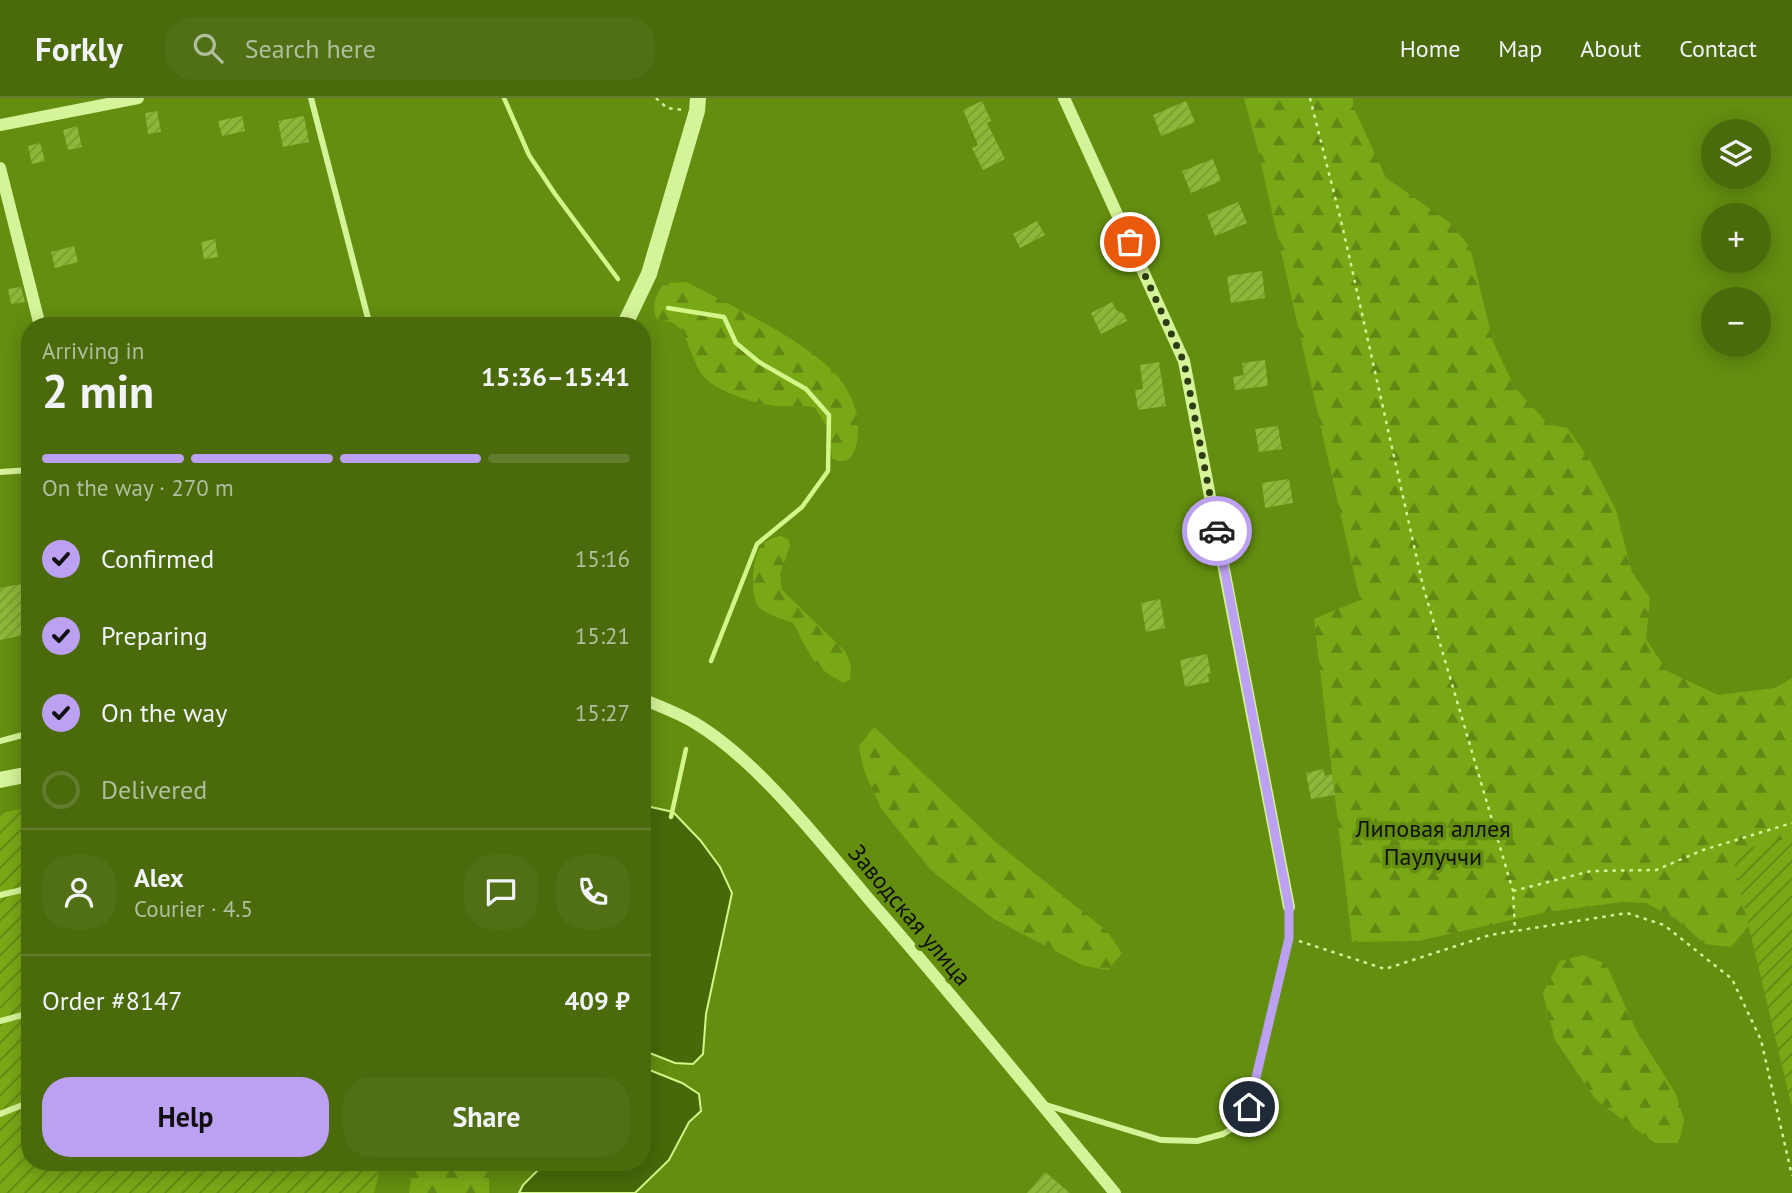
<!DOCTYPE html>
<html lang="en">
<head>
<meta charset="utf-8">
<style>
  :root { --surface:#4a6a0c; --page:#516f15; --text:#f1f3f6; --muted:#b2bf9d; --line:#617d2d; --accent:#bca0f2 }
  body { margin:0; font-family:"PT Sans",sans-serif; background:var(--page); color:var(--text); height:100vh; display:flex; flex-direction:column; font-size:26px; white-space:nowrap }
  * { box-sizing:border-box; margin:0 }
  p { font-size:23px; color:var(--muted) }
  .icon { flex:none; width:38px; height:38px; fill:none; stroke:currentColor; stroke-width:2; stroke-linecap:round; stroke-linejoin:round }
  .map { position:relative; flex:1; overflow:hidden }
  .drawer { position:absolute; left:21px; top:219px; width:630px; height:854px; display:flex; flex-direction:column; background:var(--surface); border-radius:28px; box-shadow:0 4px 18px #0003 }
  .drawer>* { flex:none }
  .fabs { position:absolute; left:1701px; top:21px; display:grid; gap:14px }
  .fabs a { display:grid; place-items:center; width:70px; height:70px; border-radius:50%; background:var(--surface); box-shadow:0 4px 18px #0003; font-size:35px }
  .pin { position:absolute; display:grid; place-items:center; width:60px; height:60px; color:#fff; margin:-30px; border:4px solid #fff; border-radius:50%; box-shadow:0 2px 7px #0007 }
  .courier { position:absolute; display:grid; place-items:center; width:70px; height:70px; margin:-35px; border:5px solid #bca0f2; border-radius:50%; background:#fff; color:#222; box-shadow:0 2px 9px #0007 }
  .headline em { font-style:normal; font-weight:700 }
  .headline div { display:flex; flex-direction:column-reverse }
  .headline { display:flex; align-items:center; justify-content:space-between; height:119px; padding:0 21px }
  h1 { font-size:46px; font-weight:700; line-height:52px }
  .bar { display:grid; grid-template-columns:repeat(4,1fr); gap:10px 7px; align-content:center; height:84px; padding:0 21px }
  .bar i { height:9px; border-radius:5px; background:var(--line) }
  .bar .on { background:var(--accent) }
  .bar p { grid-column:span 4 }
  .line { display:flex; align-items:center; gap:18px; padding:0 21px; border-top:2px solid var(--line) }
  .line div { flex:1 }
  .round { display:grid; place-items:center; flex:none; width:74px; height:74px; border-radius:28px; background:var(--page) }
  ol { padding:0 21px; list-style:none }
  li { display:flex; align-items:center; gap:21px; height:77px }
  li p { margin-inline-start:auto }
  li .icon { padding:7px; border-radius:50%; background:var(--accent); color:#111; stroke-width:4 }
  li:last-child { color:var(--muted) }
  li i { width:38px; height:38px; border:4px solid var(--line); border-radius:50% }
  .primary-button { display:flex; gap:14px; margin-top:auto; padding:14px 21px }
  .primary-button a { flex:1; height:80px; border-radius:28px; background:var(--accent); color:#111; font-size:28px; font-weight:700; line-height:80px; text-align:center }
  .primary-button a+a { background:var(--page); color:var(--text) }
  header { display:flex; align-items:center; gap:42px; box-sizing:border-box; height:98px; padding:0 35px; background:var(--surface); border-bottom:2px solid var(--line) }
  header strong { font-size:33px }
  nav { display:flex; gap:38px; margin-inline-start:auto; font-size:24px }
  .search { width:490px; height:63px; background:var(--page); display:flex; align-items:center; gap:18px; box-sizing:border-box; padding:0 24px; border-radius:28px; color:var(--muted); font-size:26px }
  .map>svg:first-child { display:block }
</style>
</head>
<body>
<header>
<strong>Forkly</strong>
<div class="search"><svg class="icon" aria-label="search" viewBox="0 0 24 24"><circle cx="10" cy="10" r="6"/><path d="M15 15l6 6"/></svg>Search here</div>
<nav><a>Home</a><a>Map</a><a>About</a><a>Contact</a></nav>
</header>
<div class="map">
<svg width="1792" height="1095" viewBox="0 0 1792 1095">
  <defs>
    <pattern id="forest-firs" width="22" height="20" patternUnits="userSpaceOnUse" patternTransform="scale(1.75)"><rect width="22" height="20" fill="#79a817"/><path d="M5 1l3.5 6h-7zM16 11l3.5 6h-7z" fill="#628713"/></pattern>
    <pattern id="garden-furrows" width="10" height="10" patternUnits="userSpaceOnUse" patternTransform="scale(1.75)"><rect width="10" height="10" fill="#79a817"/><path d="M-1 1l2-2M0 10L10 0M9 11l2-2" fill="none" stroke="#628713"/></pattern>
    <pattern id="building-hatch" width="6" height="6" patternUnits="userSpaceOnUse" patternTransform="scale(1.75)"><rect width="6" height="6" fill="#8db738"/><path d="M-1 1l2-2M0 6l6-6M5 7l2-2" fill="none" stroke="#799c30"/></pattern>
  </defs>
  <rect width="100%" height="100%" fill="#638e10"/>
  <path fill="url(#forest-firs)" d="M1244 0H1353V8L1386 80 1449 124 1470 149 1493 244 1515 290 1548 326 1567 330 1590 362 1616 412 1632 474 1650 500 1646 541 1667 573 1718 597 1775 590 1792 580V775L1731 849 1705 846 1675 820 1646 805 1623 804 1547 814 1418 843 1352 844 1314 521 1360 502 1258 52Z
    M687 184C729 207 815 246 842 284 848 292 855 307 857 318 860 334 858 375 832 360L828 330 815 310C801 306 791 309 777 308 760 308 718 293 706 281 692 268 688 232 673 225 668 223 662 222 657 221 650 207 657 197 664 185Z
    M781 438 788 441 790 448 780 476 782 492 845 553 851 567 850 582 843 585C811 567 810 556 793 525 783 521 765 517 758 508 750 496 752 460 761 448 766 442 774 439 781 438Z
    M874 629 998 746 1107 833 1122 855 1108 872 1084 868 994 821 932 773 882 712 864 673 859 648Z
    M1583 857 1606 866 1637 934 1676 996 1684 1022 1679 1045H1655L1596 1002 1555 942 1543 895 1560 863Z
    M414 1064H489V1095H409Z"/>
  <path fill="url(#garden-furrows)" d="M30 709V1064H382L374 1095H0V715Z
    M1792 739V1010L1731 754Z"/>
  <path fill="#486909" stroke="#d4f689" stroke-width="2" d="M642 707 673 714 700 742 720 769 732 795 706 916 703 956 693 966 675 965 642 952Z
    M642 969 682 985 699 996 701 1013 689 1024 669 1062 635 1095H519L523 1087 546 1064H642Z"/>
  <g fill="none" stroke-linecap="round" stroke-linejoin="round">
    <path stroke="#d4f689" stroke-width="4.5" d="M504 0 529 57 555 96 618 181
      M668 210 724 219 736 245 759 264 806 291 829 317 828 373 802 409 757 446 711 563
      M671 719 686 651"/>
  </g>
  <path fill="url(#building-hatch)" d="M982 3 991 23 987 25 1005 61 983 72 972 50 978 47 963 12Z
    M1186 3 1195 24 1161 38 1153 17Z
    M157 13 161 34 148 36 145 15Z
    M242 18 245 33 222 38 218 23Z
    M304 18 309 44 283 49 278 23Z
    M77 28 82 49 68 52 63 32Z
    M40 45 45 63 32 66 28 48Z
    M1213 61 1221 83 1191 95 1182 73Z
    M1238 104 1247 125 1215 138 1207 117Z
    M1037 123 1045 137 1020 150 1013 136Z
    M215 141 218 159 204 161 201 144Z
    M74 148 78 164 55 170 51 154Z
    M1262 173 1265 200 1231 205 1227 178Z
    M21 189 25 204 11 206 8 191Z
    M1112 204 1116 212 1124 216 1127 223 1101 236 1091 215Z
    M1265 262 1268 288 1235 292 1233 279 1244 277 1242 265Z
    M1159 264 1166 308 1138 312 1135 292 1143 291 1140 267Z
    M1278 328 1282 351 1259 354 1255 331Z
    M1289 381 1293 405 1265 410 1262 385Z
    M21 486 30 536 0 542V490Z
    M1160 501 1165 530 1146 534 1141 505Z
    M1207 556 1211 576H1208L1209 584 1185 589 1180 562Z
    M1323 671 1325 678 1332 676 1335 697 1311 701 1306 675Z
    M1045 1074 1070 1095H1027Z"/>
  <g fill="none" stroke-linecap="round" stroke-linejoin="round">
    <path stroke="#d5f398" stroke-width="2.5" stroke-dasharray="3.5 5" stroke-linecap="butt" d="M656 0 667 10 683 12
      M1310 0 1343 131 1423 488 1513 793 1515 833
      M1513 793 1591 773 1656 772 1703 752 1792 725
      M1299 843 1385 871 1490 837 1515 833 1627 815 1664 827 1732 881 1761 942 1792 1078"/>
    <path stroke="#d5f398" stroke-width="6" d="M311 0 370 228
      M0 374 30 372
      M0 643 30 635
      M0 797 30 790
      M0 923 30 915
      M1046 1007 1161 1042 1197 1043 1223 1036 1238 1027 1249 1009 1289 840V809
      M0 1016 30 1004"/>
    <path stroke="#d5f398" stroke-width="12" d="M1064 0 1184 263 1289 809
      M0 27 138 0
      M0 70 40 228
      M642 601C660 608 678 615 695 625 760 664 824 749 873 806 956 901 1035 999 1115 1095"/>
    <path stroke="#d5f398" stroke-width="16" d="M624 228 649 176 697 13 698 0
      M0 682 30 676"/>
  </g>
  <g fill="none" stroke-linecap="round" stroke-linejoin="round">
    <path stroke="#2e3d11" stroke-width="7" stroke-dasharray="0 12.6" d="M1130 144 1184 264 1217 433"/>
    <path stroke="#bca0f2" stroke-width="9" d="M1217 433 1289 809V840L1249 1009"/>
  </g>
  <g text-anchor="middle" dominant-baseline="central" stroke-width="7" stroke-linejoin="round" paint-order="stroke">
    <g font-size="24" fill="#111" stroke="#638e10">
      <text x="1433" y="730">Липовая аллея<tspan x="1433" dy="28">Паулуччи</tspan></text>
    </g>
    <g font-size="24" fill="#111" stroke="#638e10">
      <text transform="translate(910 817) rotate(50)">Заводская улица</text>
    </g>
  </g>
</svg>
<div class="fabs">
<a><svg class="icon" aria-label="layers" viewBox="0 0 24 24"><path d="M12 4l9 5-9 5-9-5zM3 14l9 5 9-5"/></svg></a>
<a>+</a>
<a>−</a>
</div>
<div class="pin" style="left:1130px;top:144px;background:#ea580c"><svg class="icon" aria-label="bag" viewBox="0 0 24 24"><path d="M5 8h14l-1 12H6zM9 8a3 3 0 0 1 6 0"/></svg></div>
<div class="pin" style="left:1249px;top:1009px;background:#1f2937"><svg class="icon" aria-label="home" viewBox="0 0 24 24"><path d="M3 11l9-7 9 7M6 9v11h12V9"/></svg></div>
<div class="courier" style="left:1217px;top:433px"><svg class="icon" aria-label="car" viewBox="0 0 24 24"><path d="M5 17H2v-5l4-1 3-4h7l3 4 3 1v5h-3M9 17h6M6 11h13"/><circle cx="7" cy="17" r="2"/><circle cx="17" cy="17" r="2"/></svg></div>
<section class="drawer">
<div class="headline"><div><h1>2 min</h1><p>Arriving in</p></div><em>15:36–15:41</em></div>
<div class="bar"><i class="on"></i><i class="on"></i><i class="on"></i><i></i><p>On the way · 270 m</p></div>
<ol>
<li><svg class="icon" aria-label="check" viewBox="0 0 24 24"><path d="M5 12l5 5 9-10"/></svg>Confirmed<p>15:16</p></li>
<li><svg class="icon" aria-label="check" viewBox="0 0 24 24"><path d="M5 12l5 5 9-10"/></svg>Preparing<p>15:21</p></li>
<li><svg class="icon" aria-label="check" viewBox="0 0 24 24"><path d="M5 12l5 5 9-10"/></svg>On the way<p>15:27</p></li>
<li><i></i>Delivered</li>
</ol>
<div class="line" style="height:126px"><a class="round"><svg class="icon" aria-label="person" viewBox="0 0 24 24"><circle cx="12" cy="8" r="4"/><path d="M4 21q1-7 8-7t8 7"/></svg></a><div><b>Alex</b><p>Courier · 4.5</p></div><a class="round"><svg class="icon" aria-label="chat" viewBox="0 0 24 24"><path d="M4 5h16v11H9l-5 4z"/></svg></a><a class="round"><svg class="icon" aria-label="phone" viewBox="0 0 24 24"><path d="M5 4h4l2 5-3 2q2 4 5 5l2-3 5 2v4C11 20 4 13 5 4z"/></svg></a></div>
<div class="line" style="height:91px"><div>Order #8147</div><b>409 ₽</b></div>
<div class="primary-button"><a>Help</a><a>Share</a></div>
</section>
</div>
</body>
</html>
